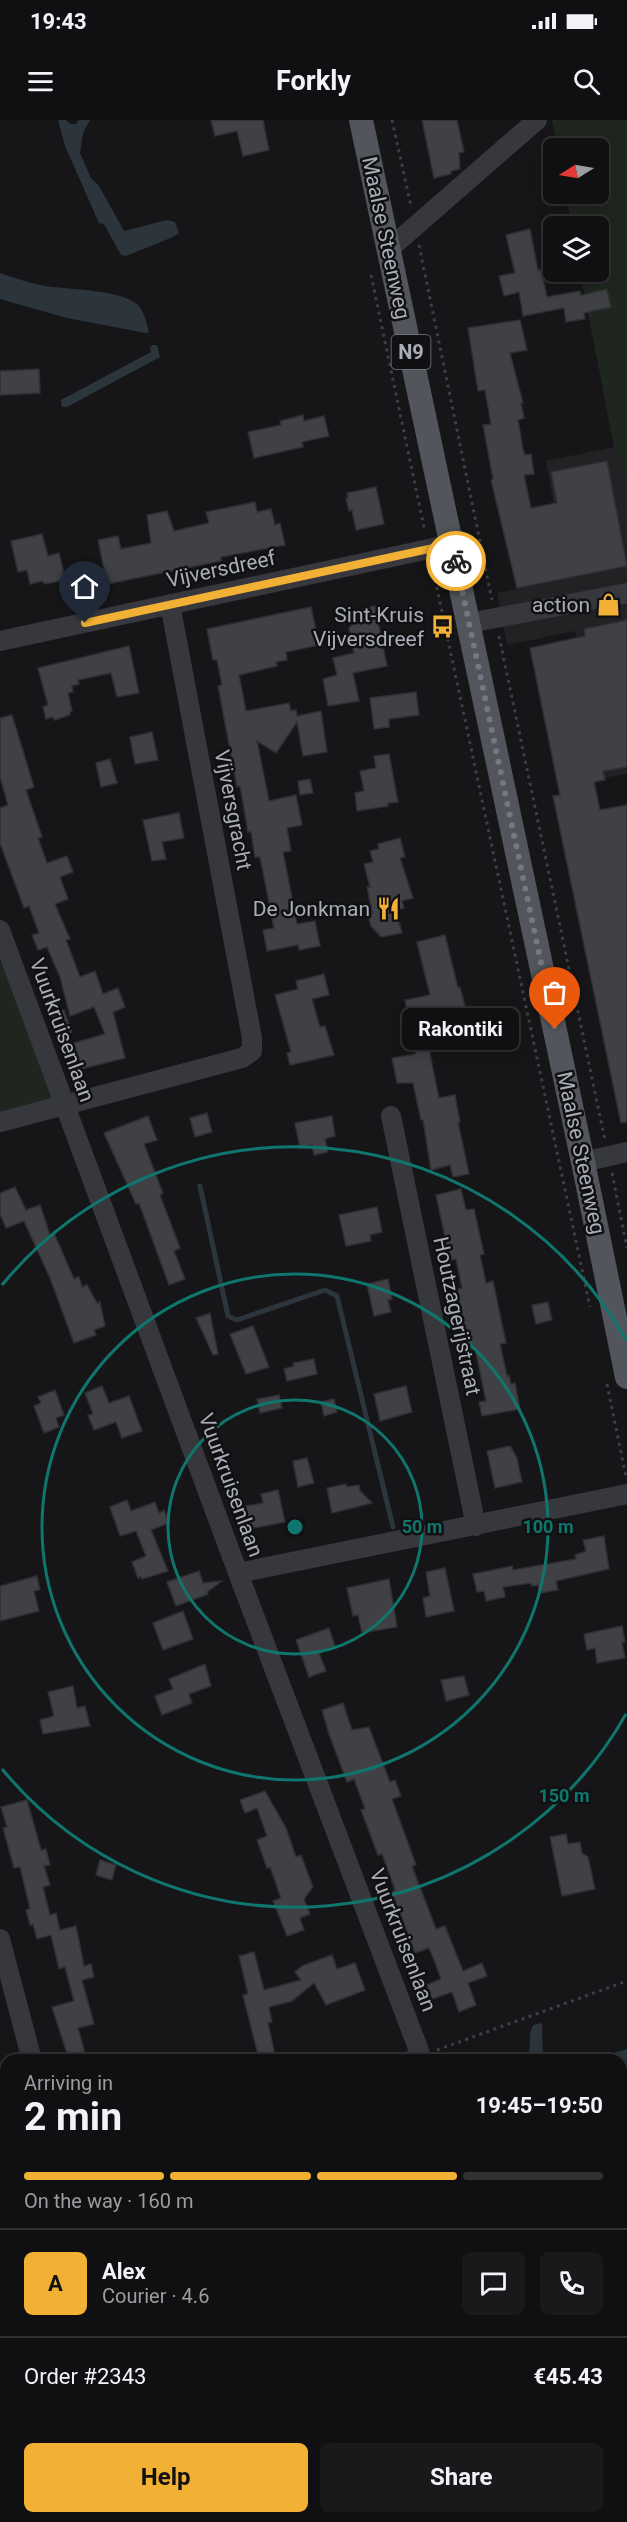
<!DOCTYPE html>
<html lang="en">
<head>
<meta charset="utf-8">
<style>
  :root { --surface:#101012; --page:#19191b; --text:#f1f3f6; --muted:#9c9d9f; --line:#303032; --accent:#f2b134 }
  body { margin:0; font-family:Roboto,sans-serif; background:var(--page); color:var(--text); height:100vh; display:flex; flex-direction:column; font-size:22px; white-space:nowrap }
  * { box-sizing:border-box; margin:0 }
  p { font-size:20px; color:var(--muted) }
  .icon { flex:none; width:33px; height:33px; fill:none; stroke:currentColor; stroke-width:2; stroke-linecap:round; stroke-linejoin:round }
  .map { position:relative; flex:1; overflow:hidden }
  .details { position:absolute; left:0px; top:1934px; width:627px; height:470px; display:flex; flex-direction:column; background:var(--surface); border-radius:18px 18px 0 0; box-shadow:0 3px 15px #0003,0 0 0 2px var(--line) }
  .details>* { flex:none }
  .needle { width:39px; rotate:259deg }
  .fabs { position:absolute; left:543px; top:18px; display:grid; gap:12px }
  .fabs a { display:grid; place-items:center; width:66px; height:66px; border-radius:9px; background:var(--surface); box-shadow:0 3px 15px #0003,0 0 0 2px var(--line); font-size:30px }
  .pin { position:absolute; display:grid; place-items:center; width:51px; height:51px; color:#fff; margin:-62px -26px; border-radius:50% 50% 50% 0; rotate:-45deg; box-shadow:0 0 6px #0007 }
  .pin .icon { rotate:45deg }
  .courier { position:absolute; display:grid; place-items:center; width:60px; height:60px; margin:-30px; border:4px solid #f2b134; border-radius:50%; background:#fff; color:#222; box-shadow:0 2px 8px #0007 }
  .bubble { position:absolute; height:42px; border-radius:9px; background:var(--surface); box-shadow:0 3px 15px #0003,0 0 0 2px var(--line); font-size:20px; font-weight:700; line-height:42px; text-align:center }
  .head em { font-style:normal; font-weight:700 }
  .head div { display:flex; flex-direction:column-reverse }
  .head { display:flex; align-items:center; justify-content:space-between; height:102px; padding:0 24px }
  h1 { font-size:39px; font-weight:700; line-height:45px }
  .bar { display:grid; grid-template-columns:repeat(4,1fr); gap:9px 6px; align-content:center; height:72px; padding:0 24px }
  .bar i { height:8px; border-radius:4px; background:var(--line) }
  .bar .active { background:var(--accent) }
  .bar p { grid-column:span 4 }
  .line { display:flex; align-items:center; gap:15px; padding:0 24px; border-top:2px solid var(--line) }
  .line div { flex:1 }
  .round { display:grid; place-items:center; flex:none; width:63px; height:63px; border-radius:9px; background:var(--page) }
  .primary-button { display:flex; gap:12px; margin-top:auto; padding:12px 24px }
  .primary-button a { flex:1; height:69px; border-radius:9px; background:var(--accent); color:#111; font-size:24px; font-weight:700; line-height:69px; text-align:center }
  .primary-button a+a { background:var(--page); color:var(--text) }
  .status { display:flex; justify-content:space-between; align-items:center; height:42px; padding:0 30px; background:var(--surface); direction:ltr }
  .status svg { height:16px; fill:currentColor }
  header { display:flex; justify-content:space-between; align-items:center; height:78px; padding:0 24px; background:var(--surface); font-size:27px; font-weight:700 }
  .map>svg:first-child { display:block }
</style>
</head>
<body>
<div class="status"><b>19:43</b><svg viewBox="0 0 49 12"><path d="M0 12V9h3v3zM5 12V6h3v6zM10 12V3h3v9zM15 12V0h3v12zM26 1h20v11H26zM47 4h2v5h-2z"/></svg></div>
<header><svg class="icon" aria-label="menu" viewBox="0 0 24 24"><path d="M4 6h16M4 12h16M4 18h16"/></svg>Forkly<svg class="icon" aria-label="search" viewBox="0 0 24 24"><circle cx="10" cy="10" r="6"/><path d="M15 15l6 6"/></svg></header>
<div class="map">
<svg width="627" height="2402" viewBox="0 0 627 2402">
  <rect width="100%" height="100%" fill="#161618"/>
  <path fill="#222225" d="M614 327 627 360V654L604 658 575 511 507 525 497 473 567 459 546 341Z"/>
  <path fill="#1e261f" d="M552 0H627V360L614 327 580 152H598V106H572L566 74H598V28H557Z
    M0 834 53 981 0 994Z"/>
  <path fill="#2c353c" d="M58 0H66L70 4H76L79 0H90L83 13 80 33 91 58 99 66 124 111 167 100 175 102 179 113 173 117 126 136 121 135 104 104 99 103 65 26Z
    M0 153C14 158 30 163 45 166 69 170 123 169 139 186 144 192 147 204 149 212L146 213 67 198 0 179Z
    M153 225H157L160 237 67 287H62L61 280 151 232 150 227Z
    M542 1903 543 1939H529L530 1914 533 1905Z
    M627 1929V1965L621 1966V1940L594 1939Z"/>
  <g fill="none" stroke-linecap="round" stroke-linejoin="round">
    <path stroke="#2c353c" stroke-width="5" d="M200 1066 228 1196 237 1200 325 1170 337 1176 393 1407"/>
  </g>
  <path fill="#404145" stroke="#303034" stroke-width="1.5" d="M211 0H263L269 30 243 36 237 11 215 16Z
    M422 0H457L464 32 459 33 460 49 451 51V54L434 58Z
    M530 109 538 150 541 149 547 177 574 172 580 171 581 175 607 169 611 187 584 193 585 199 566 202 564 188 523 196 519 172 504 176 499 156 515 153 506 115Z
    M520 200 527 230 510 233 523 283H521L524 298 518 300 523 329 525 335 531 334 534 354 524 355 531 388 557 383 551 352 607 341 627 446 517 468 491 360 493 359 483 305 491 304 485 270 478 271 468 208Z
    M39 249 40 273 0 275V251Z
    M303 295 304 301 324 296 329 316 302 322 303 327 254 338 248 312 281 305 280 301Z
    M376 367 384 404 356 410 352 390 349 391 346 378H348L347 373Z
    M255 382 257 392 271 389 275 405 280 403 285 425 221 437V441L107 464 98 420 118 416 121 429 151 423 147 395 167 391 174 411 209 403 206 392Z
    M42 414 48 436 59 433 65 457 64 460 45 464 42 461 30 464 27 450 18 452 11 421Z
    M375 486 387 546 353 553 359 581 328 586 323 559 337 555 333 538 354 533 349 508 366 488Z
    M311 487 319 525 286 532 287 540 276 542 277 546 239 555 246 591 289 583 291 591 296 590 297 596 321 591 327 632 303 636 297 602 276 633 257 621 269 681 296 675 302 705 287 708 291 731 283 732 297 804 315 801 320 826 299 830 298 825 267 831 263 810 274 808 260 737H255L251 712H248L240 666 237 667 218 566 222 565 217 540H213L207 509Z
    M627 500V647L603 651 605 660 594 662 600 690 627 685V1002L621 1003 553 676 560 675 530 528 585 516 584 509Z
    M129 526 139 573 117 577 111 553 78 560 79 564 72 566 73 572 68 573 72 591 70 592V595L54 600 53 597 46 599 43 587 48 585 38 548Z
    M416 572 419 595 389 599V607L374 609 370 578Z
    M12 595 34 667 26 670 42 717 38 718 47 743 67 736 73 752 60 757 68 779 55 784 70 819 66 820 80 857 95 851 103 874 118 868 125 887 113 892 125 938 81 949 74 923 105 914 94 887 70 896 60 857 47 827 38 830 32 815 39 813 29 786 24 788 0 723V688L8 685 0 657V598Z
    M152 612 158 640 135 644 130 617Z
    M389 634 398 682 388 683V686L357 691 355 673 364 671 360 651 376 648 374 636Z
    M110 639 117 663 101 667 96 643Z
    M310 659 313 673 300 675 298 661Z
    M179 693 184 718 162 722 166 739 152 741 143 700Z
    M400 718 405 737 400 738 413 778 402 781 404 788 396 790 402 813 381 817 371 806 369 800 372 792 367 767H370L364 744 373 742 370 731 379 729 378 724Z
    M445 815 458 868 460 867 469 901 446 906 448 915 427 920 439 978 455 975 460 1002H458L469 1054 453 1057 450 1045 431 1050 423 1000H421L413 963H397L392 938 416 934 405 880 430 875 417 822Z
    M324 854 329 875 312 879 320 907 325 906 334 935 290 945 287 933 291 932 275 875 298 869 296 861Z
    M64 890 72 912 60 916 51 894Z
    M207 993 212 1012 195 1017 190 998Z
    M148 996 157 1020 144 1024 163 1073 160 1075 180 1128 174 1131 185 1159 169 1165 139 1083 136 1084 104 1013Z
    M332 996 335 1016 325 1019 328 1032 314 1035 312 1025 300 1028 295 1003Z
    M15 1067 26 1090 40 1085 50 1115 54 1113 74 1159 79 1157 82 1167 87 1165 97 1183 100 1182 105 1206 94 1210 96 1215 74 1223 50 1158 24 1101 6 1108 0 1094V1073Z
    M461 1069 466 1090 474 1089 484 1134 480 1135 486 1163 493 1161 506 1223 500 1224 507 1256 509 1255 511 1264 515 1263 520 1289 482 1296 479 1282 486 1281 479 1247 475 1228 468 1230 457 1169 462 1168 456 1139 450 1140 436 1075Z
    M377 1087 382 1112 370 1115 371 1121 346 1126 339 1095Z
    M388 1159 392 1179 388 1180 391 1192 374 1196 367 1164Z
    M548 1182 552 1200 536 1204 532 1185Z
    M210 1193 218 1234 213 1235 196 1198Z
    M253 1206 269 1247 246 1254 230 1214Z
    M314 1239 317 1254 287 1261 284 1249 294 1246 293 1243Z
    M102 1266 109 1283 129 1276 142 1311 122 1318 116 1302 94 1310 88 1295 93 1294 85 1273Z
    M406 1266 412 1292 380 1301 374 1274Z
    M55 1270 64 1295 56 1298 59 1307 44 1313 34 1286 41 1283 38 1277Z
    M279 1275 282 1288 260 1293 257 1279Z
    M334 1279 337 1292 324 1296 321 1282Z
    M510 1326 517 1338 522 1362 495 1368 487 1331Z
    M307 1338 314 1363 298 1367 293 1341Z
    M346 1364 347 1367 359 1365 360 1371 372 1383 332 1393 327 1368Z
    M278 1370 285 1402 249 1409 245 1386 263 1383 261 1374Z
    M127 1380 131 1391 155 1382 159 1393 164 1390 169 1403 151 1410 168 1451 142 1459 141 1457 138 1458 132 1442 146 1436 136 1411 120 1416 110 1387Z
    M604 1416 609 1449 556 1461 558 1470 540 1473 538 1465 532 1466 531 1463 503 1467 505 1477 486 1481 484 1471 477 1472 473 1454 512 1446 513 1450 576 1439 575 1435 586 1431 583 1420Z
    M445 1448 454 1491 426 1497 423 1478 430 1476 426 1452Z
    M199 1451 203 1463 222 1461 207 1472 208 1474 176 1486 167 1462Z
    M37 1456 40 1470 34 1471 39 1491 0 1501V1466Z
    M389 1459 397 1507 362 1513 358 1495 353 1496 347 1468Z
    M183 1491 193 1519 163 1530 153 1503Z
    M622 1506 625 1522H622L625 1538 597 1543 595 1528 587 1530 584 1514Z
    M329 1508 335 1526 319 1533 326 1551 309 1557 296 1520Z
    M205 1544 211 1566 189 1574 192 1583 162 1595 155 1576 173 1569 169 1559Z
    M464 1556 469 1575 446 1581 441 1560Z
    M73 1566 77 1588 85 1586 90 1606 43 1614 40 1600 54 1596 48 1572Z
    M343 1583 352 1610 369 1607 390 1662 395 1660 401 1676 392 1679 416 1745 412 1746 436 1809 445 1806 463 1851 482 1843 487 1856 468 1863 476 1885 459 1892 452 1872 432 1879 427 1865 441 1859 435 1842 429 1828 415 1833 392 1772 395 1770 382 1734 378 1735 361 1690 365 1689 354 1659 347 1662 329 1614 322 1590Z
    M265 1671 286 1708 296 1737 301 1735 313 1767 304 1779 310 1794 300 1798 304 1810 287 1816 273 1781 281 1778 270 1747 267 1748 257 1720 267 1716 257 1688 245 1693 240 1680Z
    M27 1680 41 1730 46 1729 50 1745 44 1746 50 1765 43 1767 50 1795 56 1793 60 1810 76 1806 84 1846 91 1844 94 1857 82 1860 94 1904 78 1908 87 1940H69L52 1887 74 1881 65 1847 59 1849 51 1815 37 1819 33 1804 30 1805 26 1790 30 1789 20 1747 14 1748 3 1708 7 1707 1 1687Z
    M566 1714 568 1724 580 1722 582 1733 588 1737 595 1769 562 1776 550 1717Z
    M100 1740 116 1745 112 1760 96 1755Z
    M254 1832 264 1870 301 1860 295 1852 302 1846 332 1835 337 1849 355 1843 365 1870 326 1885 314 1863 292 1881 269 1887 272 1902 268 1903 275 1935 259 1939 243 1875 248 1874 239 1836Z"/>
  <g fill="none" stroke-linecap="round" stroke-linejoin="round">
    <path stroke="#3d3f44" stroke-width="3" stroke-dasharray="3 4.5" stroke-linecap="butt" d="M392 0 411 86
      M419 125 492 480
      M371 155 425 412
      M432 445 590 1187
      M499 516 605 1020
      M612 1053 627 1128
      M607 1264 626 1357
      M437 1930 627 1861"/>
    <path stroke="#37383d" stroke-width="20" d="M389 129 537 0
      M469 503 627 473
      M0 521 452 424
      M0 810 238 1453 421 1936 411 1940
      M391 996 476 1406
      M0 1002 242 938 252 931V918L170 484
      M583 1042 627 1032
      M238 1453 627 1374
      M0 1819 32 1940
      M0 2039 6 2037
      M128 2397 129 2402
      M278 2397 279 2402"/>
    <path stroke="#53555c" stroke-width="24" d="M361 0 583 1042 627 1257"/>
  </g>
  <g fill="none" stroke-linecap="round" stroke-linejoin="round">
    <path stroke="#757880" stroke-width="6" stroke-dasharray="0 10.8" d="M456 441 555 909"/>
    <path stroke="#f2b134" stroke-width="8" d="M85 503 452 424 456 441"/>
  </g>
  <g fill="none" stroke="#0f766e" stroke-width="3">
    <circle cx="295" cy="1407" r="127"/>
    <circle cx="295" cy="1407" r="253"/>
    <path d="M626 1594A380 380 0 0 1 2 1649M2 1165A380 380 0 0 1 626 1220"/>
  </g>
  <defs>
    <symbol id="shop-bare" viewBox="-9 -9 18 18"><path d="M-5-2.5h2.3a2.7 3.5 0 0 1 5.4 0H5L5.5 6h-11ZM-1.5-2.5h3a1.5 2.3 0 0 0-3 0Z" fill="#f2b134" stroke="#111113" stroke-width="2.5" paint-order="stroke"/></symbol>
    <symbol id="bus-bare" viewBox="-9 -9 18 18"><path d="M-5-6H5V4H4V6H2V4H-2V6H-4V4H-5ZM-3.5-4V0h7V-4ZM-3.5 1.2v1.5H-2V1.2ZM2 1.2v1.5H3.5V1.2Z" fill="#f2b134" stroke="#111113" stroke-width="2.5" paint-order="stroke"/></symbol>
    <symbol id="restaurant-bare" viewBox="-9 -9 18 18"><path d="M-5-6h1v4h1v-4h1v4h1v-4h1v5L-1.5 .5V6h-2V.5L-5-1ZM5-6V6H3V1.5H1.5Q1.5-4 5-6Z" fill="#f2b134" stroke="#111113" stroke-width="2.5" paint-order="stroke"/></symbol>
  </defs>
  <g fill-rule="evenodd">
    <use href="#shop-bare" x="592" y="468" width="33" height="33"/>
    <use href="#bus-bare" x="426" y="490" width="33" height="33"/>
    <use href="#restaurant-bare" x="372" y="772" width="33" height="33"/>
  </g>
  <g text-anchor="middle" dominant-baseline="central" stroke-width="5" stroke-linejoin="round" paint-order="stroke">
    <rect fill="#111113" stroke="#7b7e86" stroke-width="1.5" x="391.5" y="215" width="39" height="34" rx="4.5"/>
    <g font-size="20" font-weight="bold" fill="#a8adb8">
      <text x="411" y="232">N9</text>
    </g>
    <g font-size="21" fill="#a8adb8" stroke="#111113">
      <text transform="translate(386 118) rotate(78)">Maalse Steenweg</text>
      <text transform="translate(221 449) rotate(-12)">Vijversdreef</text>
      <text transform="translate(233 690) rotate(79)">Vijversgracht</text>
      <text transform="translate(62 910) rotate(70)">Vuurkruisenlaan</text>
      <text transform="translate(581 1033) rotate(78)">Maalse Steenweg</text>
      <text transform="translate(457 1196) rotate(78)">Houtzagerijstraat</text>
      <text transform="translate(231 1365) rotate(70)">Vuurkruisenlaan</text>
      <text transform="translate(403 1820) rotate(69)">Vuurkruisenlaan</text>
    </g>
    <g font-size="21" fill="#a8adb8" stroke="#111113" text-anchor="end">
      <text x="590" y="485">action</text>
      <text x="424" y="495">Sint-Kruis<tspan x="424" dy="24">Vijversdreef</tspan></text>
      <text x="370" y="789">De Jonkman</text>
    </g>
  </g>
  <circle cx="295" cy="1407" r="9" fill="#0f766e" stroke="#111113" stroke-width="3"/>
  <g font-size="18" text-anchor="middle" font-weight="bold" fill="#0f766e" stroke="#111113" stroke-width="5" stroke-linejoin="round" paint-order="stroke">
    <text x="422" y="1413">50 m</text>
    <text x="548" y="1413">100 m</text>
    <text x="564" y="1682">150 m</text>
  </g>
</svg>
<div class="fabs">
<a><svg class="needle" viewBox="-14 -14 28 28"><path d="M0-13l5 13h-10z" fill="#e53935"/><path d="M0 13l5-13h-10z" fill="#9c9d9f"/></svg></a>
<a><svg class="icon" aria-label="layers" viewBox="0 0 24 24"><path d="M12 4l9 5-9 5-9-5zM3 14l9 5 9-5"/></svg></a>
</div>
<div class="pin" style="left:555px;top:909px;background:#ea580c"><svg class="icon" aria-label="bag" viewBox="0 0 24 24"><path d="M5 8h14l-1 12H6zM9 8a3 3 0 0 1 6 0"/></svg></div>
<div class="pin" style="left:85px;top:503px;background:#1f2937"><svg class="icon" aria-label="home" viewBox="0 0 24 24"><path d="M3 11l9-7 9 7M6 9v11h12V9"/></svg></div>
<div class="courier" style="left:456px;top:441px"><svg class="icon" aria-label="bike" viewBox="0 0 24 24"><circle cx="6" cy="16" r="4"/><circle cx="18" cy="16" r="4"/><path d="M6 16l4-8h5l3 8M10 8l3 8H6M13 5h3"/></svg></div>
<div class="bubble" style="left:402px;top:888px;width:117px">Rakontiki</div>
<section class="details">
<div class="head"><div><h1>2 min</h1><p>Arriving in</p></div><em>19:45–19:50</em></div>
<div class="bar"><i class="active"></i><i class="active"></i><i class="active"></i><i></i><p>On the way · 160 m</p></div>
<div class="line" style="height:108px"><b class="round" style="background:var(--accent);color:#111">A</b><div><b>Alex</b><p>Courier · 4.6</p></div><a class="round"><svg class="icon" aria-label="chat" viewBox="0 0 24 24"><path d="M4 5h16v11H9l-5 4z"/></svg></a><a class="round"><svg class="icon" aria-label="phone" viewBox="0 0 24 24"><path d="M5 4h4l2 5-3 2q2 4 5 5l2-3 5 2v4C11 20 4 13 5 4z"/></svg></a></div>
<div class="line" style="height:78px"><div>Order #2343</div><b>€45.43</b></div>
<div class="primary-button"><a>Help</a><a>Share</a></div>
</section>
</div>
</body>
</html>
